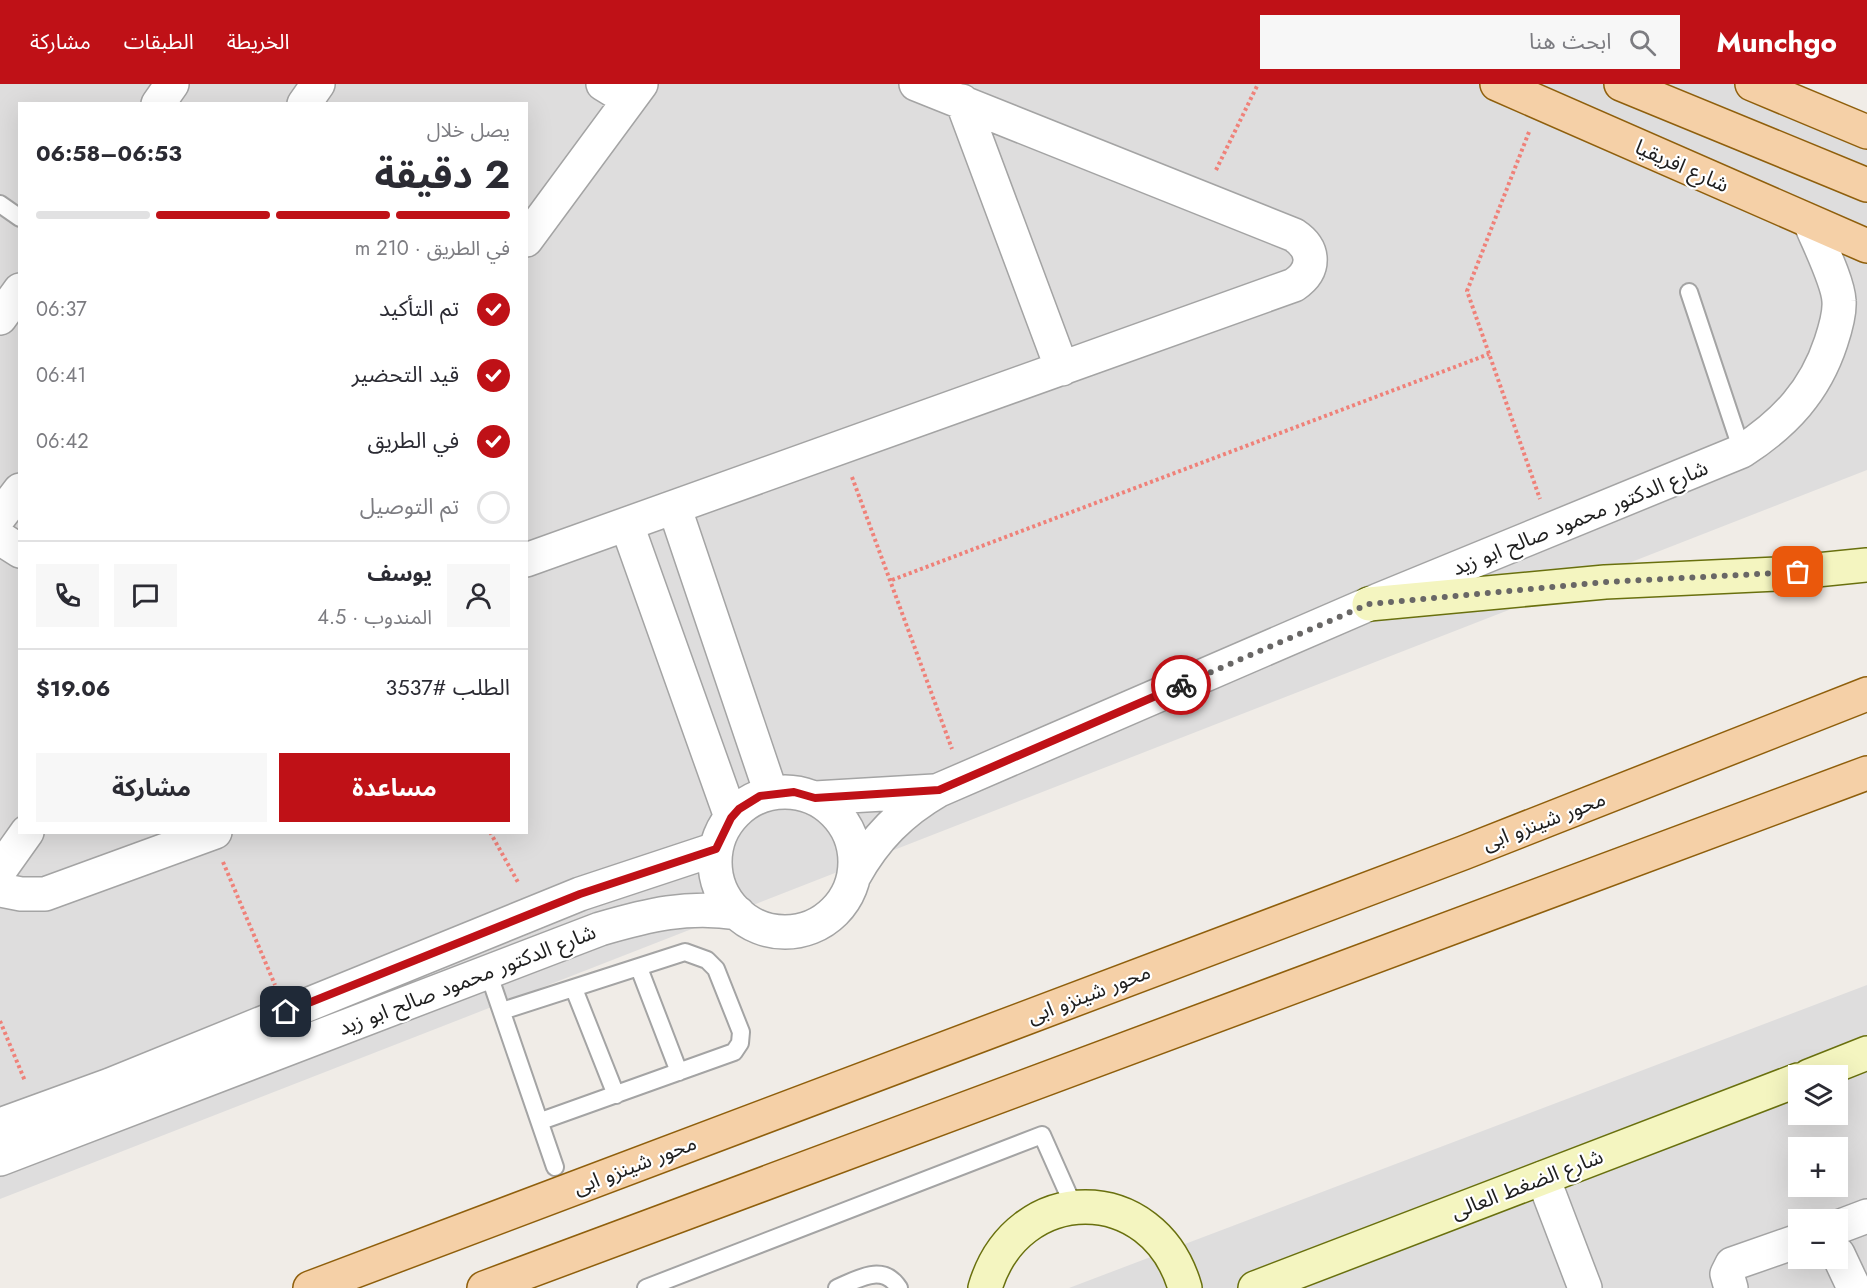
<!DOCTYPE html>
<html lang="ar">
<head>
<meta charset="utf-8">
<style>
  :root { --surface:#fff; --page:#f7f7f7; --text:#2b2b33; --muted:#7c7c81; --line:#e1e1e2; --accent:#bf1117 }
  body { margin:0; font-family:Jost,"Noto Sans Arabic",sans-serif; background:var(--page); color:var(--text); direction:rtl; height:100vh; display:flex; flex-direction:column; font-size:22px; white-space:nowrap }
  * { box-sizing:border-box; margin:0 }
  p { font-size:20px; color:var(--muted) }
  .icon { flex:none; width:33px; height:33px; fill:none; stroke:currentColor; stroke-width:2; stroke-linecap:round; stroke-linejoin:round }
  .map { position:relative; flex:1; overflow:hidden; direction:ltr }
  .panel { position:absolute; left:18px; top:18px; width:510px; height:732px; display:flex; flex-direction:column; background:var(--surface); border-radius:0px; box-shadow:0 6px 24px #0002; direction:rtl }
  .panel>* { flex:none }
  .fabs { position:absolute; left:1788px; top:981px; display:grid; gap:12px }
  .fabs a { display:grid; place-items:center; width:60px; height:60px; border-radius:0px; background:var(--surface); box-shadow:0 6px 24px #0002; font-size:30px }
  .pin { position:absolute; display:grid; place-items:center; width:51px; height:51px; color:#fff; margin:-26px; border-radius:12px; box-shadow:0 3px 9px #0006 }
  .courier { position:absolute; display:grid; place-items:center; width:60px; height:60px; margin:-30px; border:4px solid #bf1117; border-radius:50%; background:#fff; color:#222; box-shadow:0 2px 8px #0007 }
  .summary em { font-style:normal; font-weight:700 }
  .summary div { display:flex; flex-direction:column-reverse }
  .summary { display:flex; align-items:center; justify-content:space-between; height:102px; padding:0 18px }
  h1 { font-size:39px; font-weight:700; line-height:45px }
  .bar { display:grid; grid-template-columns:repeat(4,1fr); gap:9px 6px; align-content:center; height:72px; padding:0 18px }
  .bar i { height:8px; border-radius:4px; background:var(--line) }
  .bar .on { background:var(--accent) }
  .bar p { grid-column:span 4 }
  .line { display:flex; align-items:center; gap:15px; padding:0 18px; border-top:2px solid var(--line) }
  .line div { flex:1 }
  .round { display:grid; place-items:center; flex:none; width:63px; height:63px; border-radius:0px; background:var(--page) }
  ol { padding:0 18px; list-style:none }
  li { display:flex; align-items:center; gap:18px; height:66px }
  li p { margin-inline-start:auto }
  li .icon { padding:6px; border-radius:50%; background:var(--accent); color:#fff; stroke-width:4 }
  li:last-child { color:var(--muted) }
  li i { width:33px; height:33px; border:3px solid var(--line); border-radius:50% }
  .button { display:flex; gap:12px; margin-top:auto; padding:12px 18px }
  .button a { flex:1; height:69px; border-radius:0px; background:var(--accent); color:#fff; font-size:24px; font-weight:700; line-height:69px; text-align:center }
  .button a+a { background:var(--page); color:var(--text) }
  header { display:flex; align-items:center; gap:36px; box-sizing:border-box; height:84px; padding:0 30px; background:var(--accent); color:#fff }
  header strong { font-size:28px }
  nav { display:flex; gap:33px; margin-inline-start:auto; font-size:21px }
  .search { width:420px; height:54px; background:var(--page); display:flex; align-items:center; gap:15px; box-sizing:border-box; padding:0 21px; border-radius:0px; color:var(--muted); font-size:22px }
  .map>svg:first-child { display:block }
</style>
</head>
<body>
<header>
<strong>Munchgo</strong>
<div class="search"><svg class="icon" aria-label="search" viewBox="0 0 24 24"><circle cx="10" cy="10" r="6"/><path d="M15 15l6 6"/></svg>ابحث هنا</div>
<nav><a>الخريطة</a><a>الطبقات</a><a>مشاركة</a></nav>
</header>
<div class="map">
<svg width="1867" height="1204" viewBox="0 0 1867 1204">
  <rect width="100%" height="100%" fill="#f0ece7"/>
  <path fill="#dedddd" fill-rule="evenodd" d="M0 0H1771L1867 40V386L0 1115ZM20 20H526V748H20Z
    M1867 901V1204H1069ZM1798 992H1838V1030H1798ZM1798 1064H1838V1102H1798ZM1798 1136H1838V1174H1798Z"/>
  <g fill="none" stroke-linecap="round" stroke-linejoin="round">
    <defs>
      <path id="lane" d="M0 120 20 134
        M1689 208 1742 367
        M639 884 679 988
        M488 888 555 1083
        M574 905 616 1011
        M502 927 685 868 707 876 716 885 741 948 740 959 734 968 541 1037
        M646 1204 1042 1051 1074 1123
        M837 1204C858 1195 883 1179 899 1204"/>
      <path id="street" d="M603 0 629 16
        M962 17 1062 285
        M158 20 172 0
        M304 20 318 0
        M526 156 641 0
        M0 234 20 206
        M675 425 771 709
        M0 432 20 406
        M627 441 731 733
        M0 454 20 467
        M526 476 1294 201C1316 186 1315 165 1294 151L916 0
        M715 778a70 70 0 1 1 140 0a70 70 0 1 1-140 0Z
        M815 714 934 707
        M0 786 27 748
        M854 792C875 754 901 728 939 706L1369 520 1742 367C1785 339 1815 307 1831 258 1835 246 1840 230 1839 217 1838 197 1818 158 1810 138
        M0 806 21 810H45L215 748
        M0 1041 110 1001 580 810 716 765
        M0 1075 600 845C648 831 688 821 738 829
        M1543 1094 1585 1204
        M1838 1143 1867 1132
        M1838 1170 1854 1204
        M1731 1204 1727 1190 1732 1180 1798 1157"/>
      <path id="secondary" d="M1369 520 1605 498 1777 490 1867 481
        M1809 992 1867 969
        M985 1204C1017 1096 1154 1096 1185 1204
        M1255 1204 1798 996"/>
      <path id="primary" d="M1497 0 1867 162
        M1621 0 1867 101
        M1752 0 1867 48
        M310 1204 1463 769 1867 610
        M484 1204 1867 689"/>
    </defs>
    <use href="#lane" stroke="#a4a4a4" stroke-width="20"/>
    <use href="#street" stroke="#a4a4a4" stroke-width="36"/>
    <use href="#secondary" stroke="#69700e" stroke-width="36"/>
    <use href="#primary" stroke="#8f5f0c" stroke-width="36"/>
    <path stroke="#ef8179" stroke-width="4" stroke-dasharray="3 3" stroke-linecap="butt" d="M1529 48 1467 207 1540 415
      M1216 86 1258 0
      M852 393 952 665
      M892 496 1489 270
      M490 748 519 800
      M223 778 275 901
      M0 937 25 997"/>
    <use href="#lane" stroke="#fff" stroke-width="16"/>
    <use href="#street" stroke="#fff" stroke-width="33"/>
    <use href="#secondary" stroke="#f4f5c0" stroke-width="33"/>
    <use href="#primary" stroke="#f5d0a7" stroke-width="33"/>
  </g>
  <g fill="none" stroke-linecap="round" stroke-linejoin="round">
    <path stroke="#696766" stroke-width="6" stroke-dasharray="0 10.8" d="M1181 601 1369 520 1605 498 1798 488"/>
    <path stroke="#bf1117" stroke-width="8" d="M286 928 580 810 716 765 731 734 739 725 760 712 794 708 815 714 939 706 1181 601"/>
  </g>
  <g text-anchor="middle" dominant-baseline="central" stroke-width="4.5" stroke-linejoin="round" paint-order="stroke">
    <g font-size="21" fill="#202020" stroke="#fff">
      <text transform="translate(1682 82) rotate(24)">شارع افريقيا</text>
      <text transform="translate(1580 434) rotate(-22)">شارع الدكتور محمود صالح ابو زيد</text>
      <text transform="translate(1544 737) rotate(-21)">محور شينزو ابى</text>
      <text transform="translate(467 896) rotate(-21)">شارع الدكتور محمود صالح ابو زيد</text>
      <text transform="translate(1089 910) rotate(-21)">محور شينزو ابى</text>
      <text transform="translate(635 1081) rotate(-21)">محور شينزو ابى</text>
      <text transform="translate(1527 1100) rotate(-21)">شارع الضغط العالى</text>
    </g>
  </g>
</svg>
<div class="fabs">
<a><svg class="icon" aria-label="layers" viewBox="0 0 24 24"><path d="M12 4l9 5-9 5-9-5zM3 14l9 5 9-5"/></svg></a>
<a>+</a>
<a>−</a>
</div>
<div class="pin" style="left:1798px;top:488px;background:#ea580c"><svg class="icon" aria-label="bag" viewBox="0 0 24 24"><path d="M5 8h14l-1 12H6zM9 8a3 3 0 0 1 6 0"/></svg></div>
<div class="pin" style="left:286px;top:928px;background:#1f2937"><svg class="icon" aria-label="home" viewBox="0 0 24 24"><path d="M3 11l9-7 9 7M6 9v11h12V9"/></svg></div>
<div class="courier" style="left:1181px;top:601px"><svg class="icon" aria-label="bike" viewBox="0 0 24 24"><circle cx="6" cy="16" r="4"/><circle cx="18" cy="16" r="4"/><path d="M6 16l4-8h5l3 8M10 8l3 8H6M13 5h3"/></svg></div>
<section class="panel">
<div class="summary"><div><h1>2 دقيقة</h1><p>يصل خلال</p></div><em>06:53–06:58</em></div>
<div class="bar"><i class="on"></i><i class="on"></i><i class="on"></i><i></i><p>في الطريق · 210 m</p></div>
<ol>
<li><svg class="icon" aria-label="check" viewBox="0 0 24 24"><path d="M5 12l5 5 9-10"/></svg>تم التأكيد<p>06:37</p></li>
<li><svg class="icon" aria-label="check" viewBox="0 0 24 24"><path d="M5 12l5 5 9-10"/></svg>قيد التحضير<p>06:41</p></li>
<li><svg class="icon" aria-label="check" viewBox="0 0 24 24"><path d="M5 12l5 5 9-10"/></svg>في الطريق<p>06:42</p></li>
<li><i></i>تم التوصيل</li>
</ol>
<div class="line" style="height:108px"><a class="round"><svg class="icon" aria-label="person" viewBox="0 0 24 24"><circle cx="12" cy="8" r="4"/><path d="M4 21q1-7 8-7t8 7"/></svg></a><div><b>يوسف</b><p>المندوب · 4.5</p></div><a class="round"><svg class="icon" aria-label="chat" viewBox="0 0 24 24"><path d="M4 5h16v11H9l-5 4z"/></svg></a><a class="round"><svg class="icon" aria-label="phone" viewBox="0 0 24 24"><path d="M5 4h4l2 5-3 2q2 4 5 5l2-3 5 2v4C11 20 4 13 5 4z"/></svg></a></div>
<div class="line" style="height:78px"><div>الطلب #3537</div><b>$19.06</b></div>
<div class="button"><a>مساعدة</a><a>مشاركة</a></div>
</section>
</div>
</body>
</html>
